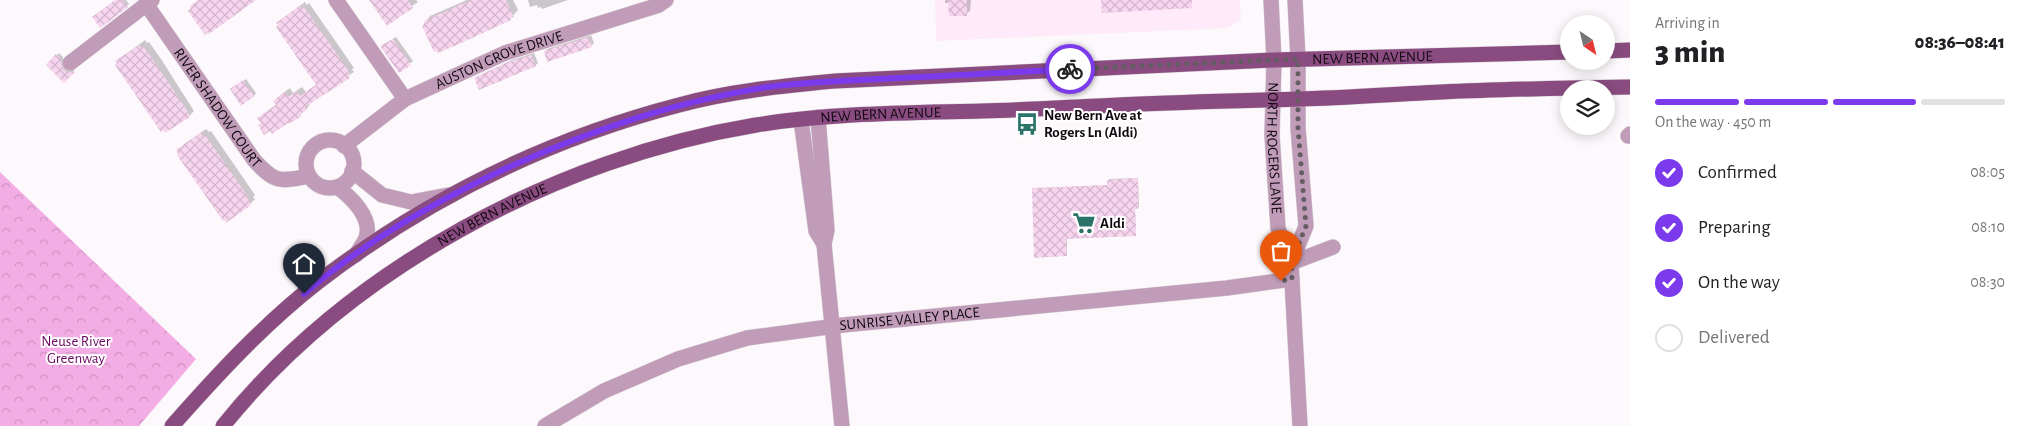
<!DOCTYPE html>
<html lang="en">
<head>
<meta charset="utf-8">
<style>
  :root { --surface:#fff; --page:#f2f2f2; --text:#202124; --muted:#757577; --line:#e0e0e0; --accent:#7c3aed }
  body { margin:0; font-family:"Alegreya Sans",sans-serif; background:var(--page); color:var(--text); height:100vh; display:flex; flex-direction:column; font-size:19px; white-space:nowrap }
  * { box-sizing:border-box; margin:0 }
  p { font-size:16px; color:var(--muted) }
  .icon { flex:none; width:28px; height:28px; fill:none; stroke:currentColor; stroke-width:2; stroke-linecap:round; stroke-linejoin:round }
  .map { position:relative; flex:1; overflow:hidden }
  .sheet { display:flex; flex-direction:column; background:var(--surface); width:400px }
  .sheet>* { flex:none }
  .needle { width:32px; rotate:145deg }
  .fabs { position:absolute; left:1560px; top:15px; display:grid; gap:10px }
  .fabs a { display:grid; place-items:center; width:55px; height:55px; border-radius:50%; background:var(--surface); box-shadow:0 2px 12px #0003; font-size:25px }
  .pin { position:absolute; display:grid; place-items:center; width:42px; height:42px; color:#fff; margin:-51px -21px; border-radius:50% 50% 50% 0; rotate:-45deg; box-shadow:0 0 5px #0007 }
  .pin .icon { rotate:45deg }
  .courier { position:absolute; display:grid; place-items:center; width:50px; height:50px; margin:-25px; border:4px solid #7c3aed; border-radius:50%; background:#fff; color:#222; box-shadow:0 1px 6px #0007 }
  .summary em { font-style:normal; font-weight:800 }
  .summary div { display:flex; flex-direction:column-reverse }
  .summary { display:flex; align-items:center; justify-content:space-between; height:85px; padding:0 25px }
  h1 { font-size:32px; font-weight:800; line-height:38px }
  .bar { display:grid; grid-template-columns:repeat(4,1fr); gap:8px 5px; align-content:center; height:60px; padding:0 25px }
  .bar i { height:6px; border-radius:4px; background:var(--line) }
  .bar .active { background:var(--accent) }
  .bar p { grid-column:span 4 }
  ol { padding:0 25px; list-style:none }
  li { display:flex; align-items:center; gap:15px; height:55px }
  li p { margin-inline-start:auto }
  li .icon { padding:5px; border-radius:50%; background:var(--accent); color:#fff; stroke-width:4 }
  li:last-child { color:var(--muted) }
  li i { width:28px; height:28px; border:2px solid var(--line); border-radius:50% }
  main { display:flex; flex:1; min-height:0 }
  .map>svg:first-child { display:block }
</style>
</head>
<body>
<main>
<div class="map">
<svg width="1630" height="426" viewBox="0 0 1630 426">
  <defs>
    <pattern id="park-crowns" width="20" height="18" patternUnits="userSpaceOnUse" patternTransform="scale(1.25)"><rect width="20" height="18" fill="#f3ade5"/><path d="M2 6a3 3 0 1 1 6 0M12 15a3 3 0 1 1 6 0" fill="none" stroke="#cf94c3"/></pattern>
    <pattern id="building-cross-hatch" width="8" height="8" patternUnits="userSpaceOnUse" patternTransform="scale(1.25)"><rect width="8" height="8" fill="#f7d5ef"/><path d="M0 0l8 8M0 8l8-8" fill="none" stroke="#d3b6cc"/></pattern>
  </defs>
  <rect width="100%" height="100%" fill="#fdf8fc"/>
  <path fill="#feeaf9" d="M935 0H1240L1241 20 1227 28 936 41Z"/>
  <path fill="url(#park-crowns)" d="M0 172 196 359 139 426H0Z"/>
  <path fill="#0003" d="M116 0H126L129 4 127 6Z
    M370 0H416L418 2 387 24Z
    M467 0H513L518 10 510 19 438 51 423 26 425 22 430 16Z
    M528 0H568L542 9 541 7 538 8 537 5 530 7Z
    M945 0H971L970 11 966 14 950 3H945Z
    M305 2 307 5 309 3 354 68 352 69 354 72 309 102 310 104 306 110 289 123H262L258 118 277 104 274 101 279 96 290 88 293 93 302 87 306 92 317 84 277 23Z
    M591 35 594 43 591 46 545 51 547 49Z
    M396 37 413 61 400 71 381 46Z
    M145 40 147 43 149 42 161 59 194 111 189 116 117 61Z
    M59 53 63 57V62L65 67 70 70H75L64 81 47 65Z
    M534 53 538 63 536 65 479 88 475 78 478 76 512 60Z
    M246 79 256 93 254 96 234 87Z
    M206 129 209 132 211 131 255 195 253 197 255 199 250 204 183 145Z
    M1138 178 1139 207 1135 208 1136 234 1067 238V255L1033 189 1109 185V179Z"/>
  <path fill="url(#building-cross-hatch)" d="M115 0H122L128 7 100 28 92 17Z
    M198 0H256L209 34 208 32 205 35 188 11 191 8 190 6Z
    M369 0H408L413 8 387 26Z
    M471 0H506L514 17 510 18 511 20 459 44 438 53 437 51 434 52 422 26 425 24 424 21Z
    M948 0H967V16H949Z
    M1101 0H1192V8L1102 13Z
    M299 6 302 9 304 7 337 54 350 73 348 75 350 78 305 107 306 110 300 114 302 116 289 124 288 123 272 134 270 131 264 135 258 125 261 123 257 118 276 105 273 101 285 92 288 97 297 91 300 96 316 85 276 27 278 25 276 23Z
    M589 37 592 47 547 62 544 51Z
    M393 39 411 65 399 73 380 46Z
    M139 45 141 48 143 46 156 64 188 112 190 117 165 133 163 130 161 132 115 65 117 64 115 61Z
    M56 54 61 59V65L63 69 67 72H75L64 83 46 65Z
    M531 55 536 66 479 90 474 78 508 62Z
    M243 80 254 96 241 106 230 89Z
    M200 133 203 136 205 135 251 201 249 203 251 205 226 223 225 220 223 221 177 155 178 154 176 150Z
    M1138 178V209H1135L1136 236 1066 239 1067 256 1034 258 1032 188 1107 185V180Z"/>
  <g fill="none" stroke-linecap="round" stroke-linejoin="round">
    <defs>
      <g id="minor">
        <path d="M336 0 405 99"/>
        <path id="s1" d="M1271 0 1274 60 1272 135 1278 228 1291 263 1300 426"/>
        <path id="s2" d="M146 4 254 160C275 183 279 182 309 176"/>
        <path d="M70 63 152 0"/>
        <path d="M818 117 827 230 824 244 842 426"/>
        <path d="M801 120 816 231 824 244"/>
        <path d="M1628 136 1630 134"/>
        <circle cx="330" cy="164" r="24"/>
        <path id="s3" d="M344 146 405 99 505 53 659 5 666 0"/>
        <path d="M352 171 382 195 411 202 448 195"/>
        <path d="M337 187C351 197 373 218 366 238 364 243 359 249 356 255"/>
        <path d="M1291 263 1306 226 1298 128V59L1295 0"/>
        <path d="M1291 263 1333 247"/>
        <path id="s4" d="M545 426 604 391 678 359 747 338 843 325 1227 288 1292 279"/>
      </g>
      <g id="major">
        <path d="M1606 51 1630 50"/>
        <path id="s5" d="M172 426C217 375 264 324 318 282 425 200 548 139 679 105 730 91 783 86 835 81L1274 60 1569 52"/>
        <path id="s6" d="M223 426C350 268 557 158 756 125 831 113 907 113 982 111 1027 110 1072 107 1118 105 1178 102 1238 101 1298 99 1346 98 1394 94 1442 92 1504 89 1567 88 1630 87"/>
      </g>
    </defs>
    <use href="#minor" stroke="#d7d2d6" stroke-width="16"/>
    <use href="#major" stroke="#d7d2d6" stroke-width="16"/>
    <use href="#minor" stroke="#c09cb8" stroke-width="15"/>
    <use href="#major" stroke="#8a4c80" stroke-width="15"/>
  </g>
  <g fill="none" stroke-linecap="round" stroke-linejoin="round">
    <path stroke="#645d63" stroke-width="5" stroke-dasharray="0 9" d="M1070 69 1298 59V128L1306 226 1291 263 1292 279 1281 281"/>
    <path stroke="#7c3aed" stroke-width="6" d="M304 294C365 241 436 201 509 167 594 129 675 102 767 87 803 82 841 81 878 79 942 76 1006 73 1070 69"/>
  </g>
  <defs>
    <symbol id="bus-bare" viewBox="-9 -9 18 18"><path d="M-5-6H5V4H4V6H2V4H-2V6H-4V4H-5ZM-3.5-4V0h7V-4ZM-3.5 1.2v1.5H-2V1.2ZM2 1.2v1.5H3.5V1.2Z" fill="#2b7269" stroke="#fff" stroke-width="2.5" paint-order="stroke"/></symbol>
    <symbol id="supermarket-bare" viewBox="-9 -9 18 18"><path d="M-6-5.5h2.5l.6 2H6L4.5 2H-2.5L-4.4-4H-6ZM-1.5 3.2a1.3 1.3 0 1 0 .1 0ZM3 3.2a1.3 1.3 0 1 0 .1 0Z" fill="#2b7269" stroke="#fff" stroke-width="2.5" paint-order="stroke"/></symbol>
  </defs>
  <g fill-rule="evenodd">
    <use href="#bus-bare" x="1011" y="108" width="32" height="32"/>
    <use href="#supermarket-bare" x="1068" y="207" width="32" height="32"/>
  </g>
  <g text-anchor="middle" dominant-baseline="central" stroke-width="4" stroke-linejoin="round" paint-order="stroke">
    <g font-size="15" fill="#110910" stroke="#fff">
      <text stroke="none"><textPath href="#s5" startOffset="1306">NEW BERN AVENUE</textPath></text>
      <text stroke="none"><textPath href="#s3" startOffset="179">AUSTON GROVE DRIVE</textPath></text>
      <text stroke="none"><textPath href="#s2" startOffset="126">RIVER SHADOW COURT</textPath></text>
      <text stroke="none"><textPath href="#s6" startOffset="750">NEW BERN AVENUE</textPath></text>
      <text stroke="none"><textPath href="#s1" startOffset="148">NORTH ROGERS LANE</textPath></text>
      <text stroke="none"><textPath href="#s6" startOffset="345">NEW BERN AVENUE</textPath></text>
      <text stroke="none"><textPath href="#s4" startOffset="385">SUNRISE VALLEY PLACE</textPath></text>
    </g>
    <g font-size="15" font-weight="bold" fill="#110910" stroke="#fff" text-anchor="start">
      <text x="1044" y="115">New Bern Ave at<tspan x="1044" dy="17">Rogers Ln (Aldi)</tspan></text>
      <text x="1100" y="223">Aldi</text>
    </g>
    <g font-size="15" fill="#6d0b63" stroke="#fff">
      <text x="76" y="341">Neuse River<tspan x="76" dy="17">Greenway</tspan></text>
    </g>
  </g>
</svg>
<div class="fabs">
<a><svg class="needle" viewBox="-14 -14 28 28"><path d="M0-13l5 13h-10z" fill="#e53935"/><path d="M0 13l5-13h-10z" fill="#757577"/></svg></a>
<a><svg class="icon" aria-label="layers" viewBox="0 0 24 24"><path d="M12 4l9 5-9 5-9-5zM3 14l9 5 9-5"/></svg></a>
</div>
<div class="pin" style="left:1281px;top:281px;background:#ea580c"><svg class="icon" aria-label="bag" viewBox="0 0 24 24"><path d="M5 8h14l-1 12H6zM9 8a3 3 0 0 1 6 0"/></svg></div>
<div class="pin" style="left:304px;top:294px;background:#1f2937"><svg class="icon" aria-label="home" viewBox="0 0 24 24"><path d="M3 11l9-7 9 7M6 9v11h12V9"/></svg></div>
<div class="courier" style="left:1070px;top:69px"><svg class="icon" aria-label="bike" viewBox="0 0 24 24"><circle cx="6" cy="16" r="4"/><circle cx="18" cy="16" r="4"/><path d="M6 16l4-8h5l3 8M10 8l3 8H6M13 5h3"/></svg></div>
</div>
<section class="sheet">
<div class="summary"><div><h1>3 min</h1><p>Arriving in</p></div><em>08:36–08:41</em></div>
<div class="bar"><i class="active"></i><i class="active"></i><i class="active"></i><i></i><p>On the way · 450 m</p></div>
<ol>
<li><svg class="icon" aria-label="check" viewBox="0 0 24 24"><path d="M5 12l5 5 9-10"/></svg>Confirmed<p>08:05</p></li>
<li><svg class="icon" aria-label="check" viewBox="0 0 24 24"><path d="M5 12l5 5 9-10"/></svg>Preparing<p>08:10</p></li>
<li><svg class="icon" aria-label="check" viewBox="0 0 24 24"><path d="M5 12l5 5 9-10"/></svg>On the way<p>08:30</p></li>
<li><i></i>Delivered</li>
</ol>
</section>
</main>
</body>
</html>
